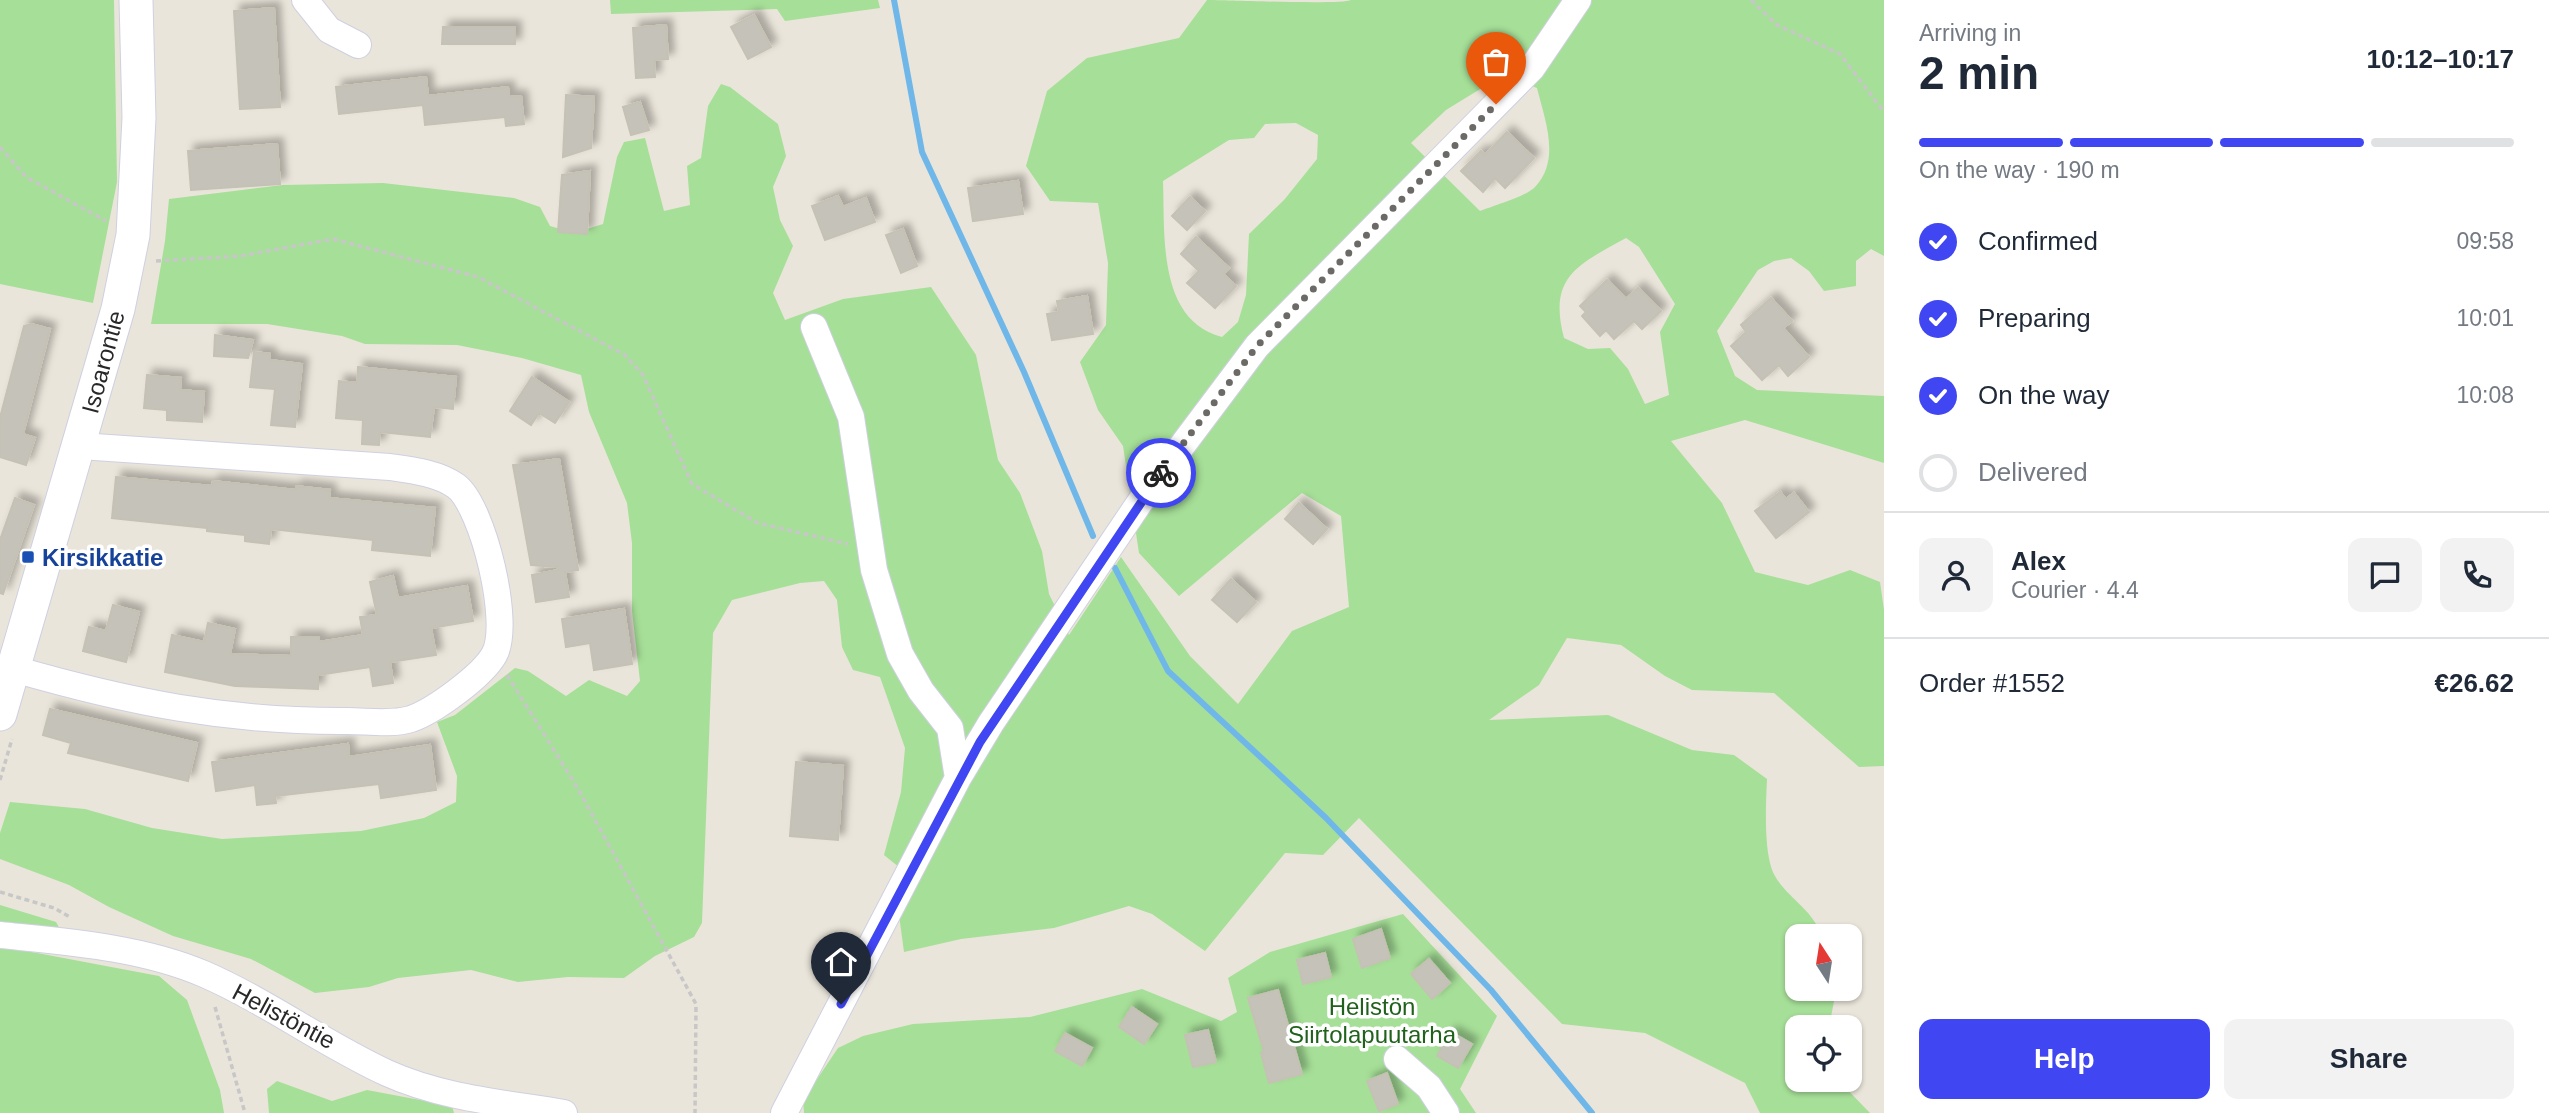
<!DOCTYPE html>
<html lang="en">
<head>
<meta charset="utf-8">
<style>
  :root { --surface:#fff; --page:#f2f2f3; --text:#1f2937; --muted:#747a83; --line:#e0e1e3; --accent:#3f46f2 }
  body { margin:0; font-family:Arial,sans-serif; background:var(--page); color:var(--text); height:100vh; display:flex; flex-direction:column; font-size:26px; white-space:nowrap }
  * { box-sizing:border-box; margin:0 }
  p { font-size:23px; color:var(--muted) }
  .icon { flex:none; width:38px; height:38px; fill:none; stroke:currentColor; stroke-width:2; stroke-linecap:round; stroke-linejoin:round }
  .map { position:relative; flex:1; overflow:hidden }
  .drawer { display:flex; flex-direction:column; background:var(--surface); width:665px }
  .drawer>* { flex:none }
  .needle { width:46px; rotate:348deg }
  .tools { position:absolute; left:1785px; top:924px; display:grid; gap:14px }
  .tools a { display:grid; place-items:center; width:77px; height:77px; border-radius:14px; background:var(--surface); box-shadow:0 2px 5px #0004; font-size:35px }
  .pin { position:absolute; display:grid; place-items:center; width:60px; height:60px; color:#fff; margin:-72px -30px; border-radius:50% 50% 50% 0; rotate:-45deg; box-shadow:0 0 7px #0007 }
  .pin .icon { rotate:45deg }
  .courier { position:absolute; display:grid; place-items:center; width:70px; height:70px; margin:-35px; border:5px solid #3f46f2; border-radius:50%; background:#fff; color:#222; box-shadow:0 2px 9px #0007 }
  .headline em { font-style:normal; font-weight:700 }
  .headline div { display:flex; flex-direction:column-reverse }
  .headline { display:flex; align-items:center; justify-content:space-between; height:119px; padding:0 35px }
  h1 { font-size:46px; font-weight:700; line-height:52px }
  .bar { display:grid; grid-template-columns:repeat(4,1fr); gap:10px 7px; align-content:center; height:84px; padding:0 35px }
  .bar i { height:9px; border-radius:5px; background:var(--line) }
  .bar .on { background:var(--accent) }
  .bar p { grid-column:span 4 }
  .line { display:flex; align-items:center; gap:18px; padding:0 35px; border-top:2px solid var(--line) }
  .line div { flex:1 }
  .round { display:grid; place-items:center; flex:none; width:74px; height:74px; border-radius:14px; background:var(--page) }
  ol { padding:0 35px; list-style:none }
  li { display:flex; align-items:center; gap:21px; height:77px }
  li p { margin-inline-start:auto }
  li .icon { padding:7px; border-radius:50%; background:var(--accent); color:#fff; stroke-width:4 }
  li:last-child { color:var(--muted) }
  li i { width:38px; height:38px; border:4px solid var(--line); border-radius:50% }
  .button { display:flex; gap:14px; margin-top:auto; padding:14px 35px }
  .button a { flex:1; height:80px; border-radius:14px; background:var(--accent); color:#fff; font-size:28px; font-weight:700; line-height:80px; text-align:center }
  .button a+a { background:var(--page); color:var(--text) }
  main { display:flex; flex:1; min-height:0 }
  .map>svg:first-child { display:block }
</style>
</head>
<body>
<main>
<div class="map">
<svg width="1884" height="1113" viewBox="0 0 1884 1113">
  <defs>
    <filter id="shadow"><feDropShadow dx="6" dy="-6" stdDeviation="3.5" flood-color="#0004"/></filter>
  </defs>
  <rect width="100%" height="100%" fill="#eae5da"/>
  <path fill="#a6df98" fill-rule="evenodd" d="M0 0H114L117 182 93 303 0 284Z
    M610 0H878L880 8 785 21 777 9 611 14Z
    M1207 0C1229 0 1341 5 1351 0H1884V256L1871 249 1856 261V286L1824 291 1809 271 1791 258 1774 261 1758 270 1717 331 1735 376 1757 390 1884 396V463L1745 420 1671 441 1722 503 1755 572 1808 585 1850 570 1880 582 1884 610V766L1859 767 1774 693 1692 690 1665 676 1621 645 1567 638 1539 685 1489 720 1608 715 1692 750 1734 755 1767 779C1766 804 1763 855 1775 876 1788 899 1814 910 1821 936H1797V989L1836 991 1829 1027H1797V1080H1838L1870 1113H1760L1745 1083 1645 1033 1562 1024 1359 818 1323 855 1285 853 1205 951 1152 914 1129 906 1054 928 961 939 904 952 899 915 915 880 884 855 901 792 905 748 880 677 853 670 842 647 837 600 824 581 800 583 732 600 713 633 702 923 694 937 655 956 624 978 568 977 518 982 471 970 398 978 369 987 315 993 251 959 173 936 109 907 69 885 0 859V833L10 802 85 809 152 828 222 839 361 831 424 818 456 802 457 776 437 722 455 715 515 668 528 671 566 696 589 680 627 696 640 681 632 611V543L627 503 589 412 581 375 522 358 457 345 365 344 342 336 267 324H151L165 241 169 199 283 185 383 183 514 198 540 207 550 226 574 233 603 224 617 157 624 142 645 138 664 211 690 205 687 166 701 158 708 106 721 84 730 87 778 124 786 156 773 187 780 220 793 246 773 293 785 320 843 299 931 287 976 355 998 460 1020 493 1042 551 1049 594 1069 635 1121 557 1190 656 1238 704 1292 631 1349 607 1341 516 1302 493 1179 596 1139 553 1123 446 1098 410 1080 362 1106 325 1108 263 1098 203 1050 201 1026 166 1047 91 1087 58 1179 38ZM1503 75 1537 88C1545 120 1561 160 1535 187 1527 196 1492 206 1480 211L1411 143 1446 110ZM1296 123 1318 135 1317 159 1284 200 1249 234 1246 295 1238 322 1222 337C1157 320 1165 234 1163 181L1229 140 1254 138 1265 124ZM1626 238 1639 247 1675 304 1660 332 1669 395 1645 404 1628 369 1610 348 1588 349 1564 338C1548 277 1577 265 1626 238Z
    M0 905 56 922 61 931 0 925Z
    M1403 914 1497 1016 1460 1089 1476 1113H804L803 1100 838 1048 863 1036 913 1024 1030 1017 1142 989 1221 1021 1237 1012 1228 978 1270 952Z
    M0 946 159 976 187 1000 220 1090 224 1113H0Z
    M277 1081 332 1101 367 1090 452 1106 454 1113H269L267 1089Z"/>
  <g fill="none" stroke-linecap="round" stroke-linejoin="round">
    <path stroke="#70b7e9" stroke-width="6" d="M894 0 922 152 1024 372 1093 536
      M1115 568 1168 671 1326 818 1491 990 1592 1113"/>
  </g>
  <path fill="#c5c2ba" stroke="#c5c1b4" stroke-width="2" filter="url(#shadow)" d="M274 8 280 107 240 109 234 11Z
    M754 15 771 47 748 59 731 27Z
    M666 25 668 59 654 60 655 77 636 78 633 28Z
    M443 27H515V44H442Z
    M426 77 428 96 508 87 509 97 521 96 524 124 506 126 505 117 425 125 423 105 339 114 336 87Z
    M566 95 594 97 591 148 563 157Z
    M640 102 649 130 631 135 623 107Z
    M1507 132 1534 158 1505 188 1495 178 1483 192 1461 171 1481 151 1485 155Z
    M277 144 280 184 191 190 188 151Z
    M590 171 587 234 558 232 562 175Z
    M1018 181 1023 214 973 221 968 188Z
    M838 196 843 207 866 198 875 222 825 240 812 206Z
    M1190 197 1205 211 1187 230 1172 216Z
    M903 229 917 266 901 273 886 235Z
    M1196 237 1229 268 1223 274 1236 286 1215 308 1187 283 1199 271 1181 254Z
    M1607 280 1626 299 1638 288 1661 311 1642 329 1634 321 1614 339 1606 330 1600 336 1582 316 1586 312 1580 306Z
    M1087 296 1093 334 1052 340 1047 314 1059 312 1057 301Z
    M1771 298 1792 321 1783 328 1809 357 1788 376 1779 365 1762 380 1731 346 1746 332 1741 325Z
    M31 324 50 329 23 434 35 438 26 465 0 457V418L24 326Z
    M215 335 253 340 248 358 214 356Z
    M254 352 270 354V360L302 364 295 427 271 425 275 389 250 387Z
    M358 367 456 377 453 409 434 407 430 437 380 432 379 445 362 444 363 420 336 418 339 381 357 383Z
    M147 375 181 378 180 390 204 392 202 422 167 420V410L144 408Z
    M532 377 569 402 555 423 539 413 531 425 510 411Z
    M559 459 578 570 565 572 569 597 536 602 532 575 558 570 557 567 531 565 513 465Z
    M116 477 212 486 213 481 296 490V486L330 490 329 498 435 508 430 556 372 550 373 540 271 529 269 544 245 541V535L207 531V528L112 518Z
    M1780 492 1786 499 1794 493 1809 512 1776 538 1755 511Z
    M15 498 34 505 3 594 0 593V540Z
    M1299 503 1327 529 1313 544 1285 519Z
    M393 576 398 598 467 586 473 621 431 628 436 655 390 662 393 683 373 686 370 667 318 675V689L235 686 165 672 172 635 204 642 208 623 235 629 230 654 291 656V637H319V642L363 635 360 617 377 615 370 582Z
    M1231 579 1256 602 1237 622 1212 600Z
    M113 605 139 612 126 662 83 651 89 627 106 631Z
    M624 609 632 664 594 670 590 643 566 647 562 619Z
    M50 709 197 743 188 781 68 753 71 743 43 735Z
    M348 744 349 757 430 745 436 790 381 798 379 784 275 796 276 803 257 805 255 785 216 791 212 762Z
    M796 762 843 766 838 840 790 836Z
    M1381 929 1390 958 1362 968 1353 939Z
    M1325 953 1331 977 1303 984 1297 960Z
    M1429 959 1450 983 1432 999 1411 974Z
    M1278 990 1302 1074 1269 1083 1261 1053 1264 1052 1248 998Z
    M1132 1007 1157 1024 1144 1044 1119 1027Z
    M1208 1030 1216 1062 1193 1067 1185 1035Z
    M1451 1032 1472 1044 1458 1068 1437 1056Z
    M1065 1033 1092 1048 1082 1066 1055 1051Z
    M1387 1073 1398 1104 1379 1111 1367 1081Z"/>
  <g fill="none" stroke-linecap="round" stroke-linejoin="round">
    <defs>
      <path id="minor" d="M305 0 329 30 358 45
        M814 327 851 417 874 570 900 654 921 691 950 728 958 778
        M14 669C128 702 228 722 348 721 367 721 392 725 411 719 434 711 482 676 494 655 512 625 483 506 456 486 438 473 411 470 390 467L80 446
        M0 935C68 942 141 947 204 974 268 1002 324 1044 387 1073 442 1098 505 1103 564 1113
        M1397 1059 1429 1087 1446 1113
        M784 1113 958 778 991 723 1142 499 1257 346 1532 68 1578 0"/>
      <path id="tertiary" d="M0 714 118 309 133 235 139 118 136 0"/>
    </defs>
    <use href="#minor" stroke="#cfd0e1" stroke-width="28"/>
    <use href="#tertiary" stroke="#cfd0e1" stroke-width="35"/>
    <path stroke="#c7c7c7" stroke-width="3.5" stroke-dasharray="5 3.5" stroke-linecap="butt" d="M1751 0 1777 25 1840 54 1884 112
      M0 147 26 177 106 221
      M156 261 240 256 333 239 478 277 625 355 643 375 692 484 758 523 848 544
      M507 675 577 787 696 1004 695 1113
      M0 780 12 739
      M0 892 54 908 70 917
      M215 1007 245 1113"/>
    <use href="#minor" stroke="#fff" stroke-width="26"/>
    <use href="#tertiary" stroke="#fff" stroke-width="33"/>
  </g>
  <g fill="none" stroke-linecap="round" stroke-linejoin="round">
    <path stroke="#6c6a66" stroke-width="7" stroke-dasharray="0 12.6" d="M1161 473 1257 346 1496 104"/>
    <path stroke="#3f46f2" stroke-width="9" d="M841 1004 980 742 1161 473"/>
  </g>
  <rect fill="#1a4fb4" stroke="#fff" stroke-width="2.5" x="21" y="550" width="14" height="14" rx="3.5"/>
  <g text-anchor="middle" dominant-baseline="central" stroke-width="7" stroke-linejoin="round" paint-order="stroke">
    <g font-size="24" fill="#282828" stroke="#fff">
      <text transform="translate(103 362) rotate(-75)">Isoarontie</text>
      <text transform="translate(284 1016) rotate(28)">Helistöntie</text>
    </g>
    <g font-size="24" font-weight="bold" fill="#164399" stroke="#fff" text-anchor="start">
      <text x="42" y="557">Kirsikkatie</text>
    </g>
    <g font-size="24" fill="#20611c" stroke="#fff">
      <text x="1372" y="1006">Helistön<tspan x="1372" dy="28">Siirtolapuutarha</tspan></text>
    </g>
  </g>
</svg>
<div class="tools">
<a><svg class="needle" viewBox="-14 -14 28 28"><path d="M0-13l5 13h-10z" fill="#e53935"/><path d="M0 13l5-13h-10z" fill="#747a83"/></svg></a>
<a><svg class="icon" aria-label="locate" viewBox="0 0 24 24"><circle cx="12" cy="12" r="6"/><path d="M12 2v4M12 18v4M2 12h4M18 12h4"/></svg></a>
</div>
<div class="pin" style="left:1496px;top:104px;background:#ea580c"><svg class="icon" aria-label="bag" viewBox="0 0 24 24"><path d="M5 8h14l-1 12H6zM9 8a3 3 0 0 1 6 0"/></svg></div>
<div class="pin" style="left:841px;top:1004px;background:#1f2937"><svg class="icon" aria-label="home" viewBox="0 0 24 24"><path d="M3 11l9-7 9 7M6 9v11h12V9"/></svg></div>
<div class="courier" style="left:1161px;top:473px"><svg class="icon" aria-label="bike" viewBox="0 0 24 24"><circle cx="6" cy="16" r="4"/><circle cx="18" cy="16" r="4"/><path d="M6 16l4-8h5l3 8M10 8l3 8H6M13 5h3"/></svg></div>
</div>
<section class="drawer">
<div class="headline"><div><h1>2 min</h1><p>Arriving in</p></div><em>10:12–10:17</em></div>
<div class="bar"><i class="on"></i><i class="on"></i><i class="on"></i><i></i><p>On the way · 190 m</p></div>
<ol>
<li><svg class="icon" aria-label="check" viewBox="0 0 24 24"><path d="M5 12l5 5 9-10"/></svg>Confirmed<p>09:58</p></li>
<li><svg class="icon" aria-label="check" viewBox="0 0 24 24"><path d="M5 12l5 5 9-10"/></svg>Preparing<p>10:01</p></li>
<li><svg class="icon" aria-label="check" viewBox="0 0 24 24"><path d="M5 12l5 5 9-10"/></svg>On the way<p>10:08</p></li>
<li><i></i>Delivered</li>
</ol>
<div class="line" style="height:126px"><a class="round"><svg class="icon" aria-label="person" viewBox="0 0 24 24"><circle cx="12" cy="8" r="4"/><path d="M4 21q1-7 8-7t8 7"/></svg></a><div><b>Alex</b><p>Courier · 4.4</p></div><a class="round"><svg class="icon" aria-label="chat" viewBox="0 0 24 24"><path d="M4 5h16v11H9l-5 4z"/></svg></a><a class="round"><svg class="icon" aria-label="phone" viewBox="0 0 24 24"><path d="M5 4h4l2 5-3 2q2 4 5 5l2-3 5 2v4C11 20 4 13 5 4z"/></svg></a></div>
<div class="line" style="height:91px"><div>Order #1552</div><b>€26.62</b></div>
<div class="button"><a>Help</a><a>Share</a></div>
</section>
</main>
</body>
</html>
